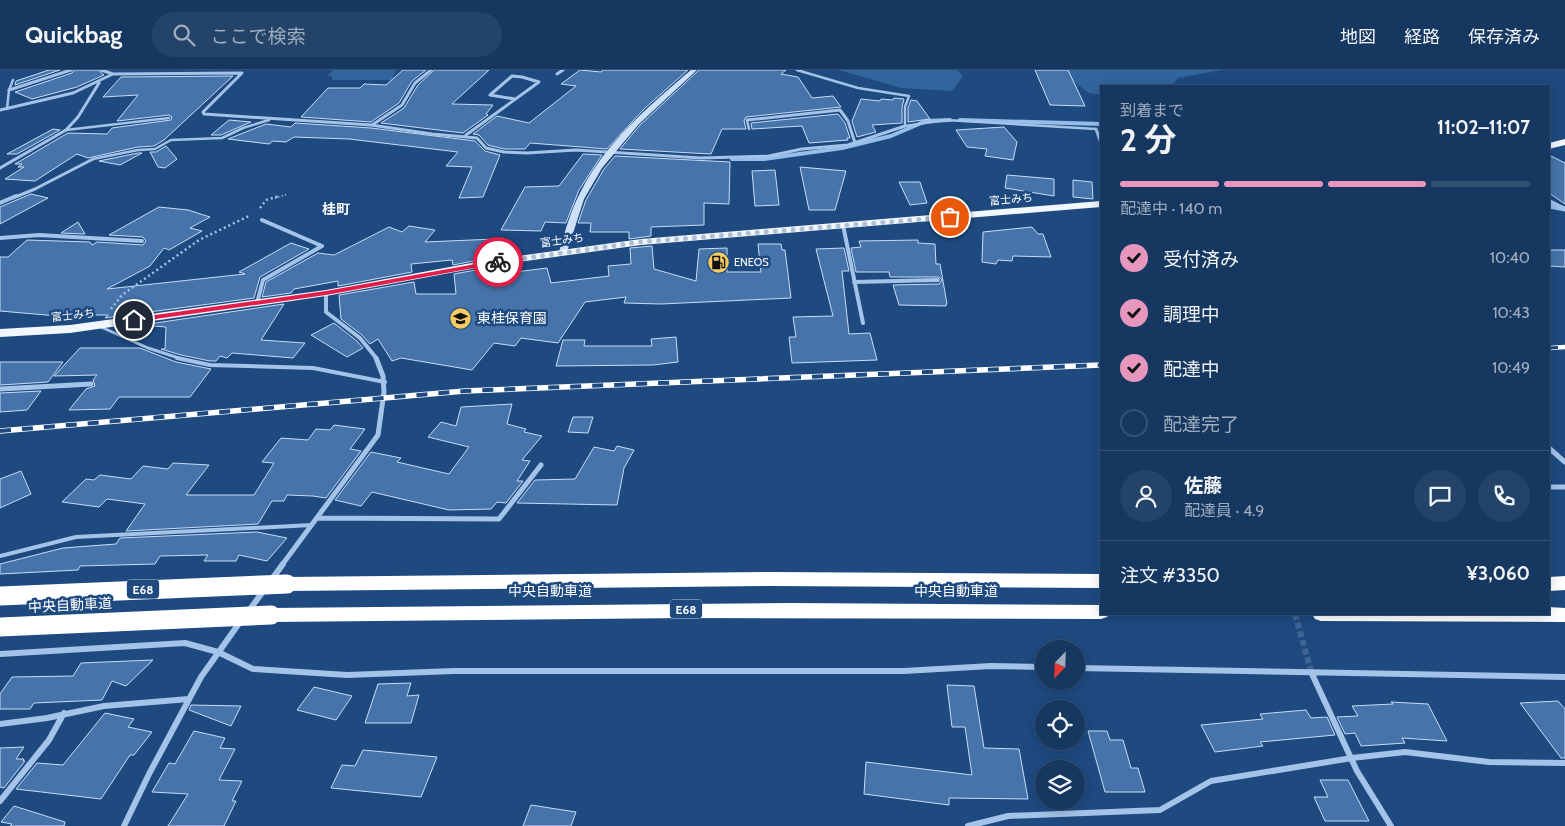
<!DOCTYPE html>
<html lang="ja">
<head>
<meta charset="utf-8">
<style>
  :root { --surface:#163860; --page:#234369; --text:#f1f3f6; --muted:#9eacbd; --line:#355275; --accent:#e797bd }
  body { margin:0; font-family:Cabin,"Noto Sans JP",sans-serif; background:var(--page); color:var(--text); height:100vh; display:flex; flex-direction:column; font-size:19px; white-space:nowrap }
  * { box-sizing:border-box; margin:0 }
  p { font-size:16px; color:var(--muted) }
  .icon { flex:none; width:28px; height:28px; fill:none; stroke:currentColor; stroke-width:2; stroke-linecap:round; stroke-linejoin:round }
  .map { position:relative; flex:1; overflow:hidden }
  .sheet { position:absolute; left:1100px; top:15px; width:450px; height:530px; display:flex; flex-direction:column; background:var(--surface); border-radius:0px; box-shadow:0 2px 12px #0003,0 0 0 1px var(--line) }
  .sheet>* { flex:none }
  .needle { width:32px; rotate:203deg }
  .fabs { position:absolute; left:1035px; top:570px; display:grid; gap:10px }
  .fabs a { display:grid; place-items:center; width:50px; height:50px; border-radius:50%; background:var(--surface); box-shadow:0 2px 12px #0003,0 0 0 1px var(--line); font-size:25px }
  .pin { position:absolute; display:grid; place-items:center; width:42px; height:42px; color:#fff; margin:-21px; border:2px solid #fff; border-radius:50%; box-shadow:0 1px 5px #0007 }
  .courier { position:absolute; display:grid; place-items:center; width:50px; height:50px; margin:-25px; border:4px solid #e11d48; border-radius:50%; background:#fff; color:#222; box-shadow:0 1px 6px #0007 }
  .head em { font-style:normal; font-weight:700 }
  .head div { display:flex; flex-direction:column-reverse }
  .head { display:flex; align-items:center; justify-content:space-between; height:85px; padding:0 20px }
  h1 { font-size:32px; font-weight:700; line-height:38px }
  .bar { display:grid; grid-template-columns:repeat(4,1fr); gap:8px 5px; align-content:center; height:60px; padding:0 20px }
  .bar i { height:6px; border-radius:4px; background:var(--line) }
  .bar .active { background:var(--accent) }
  .bar p { grid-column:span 4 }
  .line { display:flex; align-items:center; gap:12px; padding:0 20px; border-top:1px solid var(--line) }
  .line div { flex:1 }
  .round { display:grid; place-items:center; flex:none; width:52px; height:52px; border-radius:26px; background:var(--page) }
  ol { padding:0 20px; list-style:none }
  li { display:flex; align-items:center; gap:15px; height:55px }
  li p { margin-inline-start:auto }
  li .icon { padding:5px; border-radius:50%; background:var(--accent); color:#111; stroke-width:4 }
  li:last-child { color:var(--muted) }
  li i { width:28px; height:28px; border:2px solid var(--line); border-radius:50% }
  header { display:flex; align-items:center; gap:30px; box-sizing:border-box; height:70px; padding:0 25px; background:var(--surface); border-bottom:1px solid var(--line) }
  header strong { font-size:24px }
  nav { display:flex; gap:28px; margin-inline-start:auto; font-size:18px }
  .search { width:350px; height:45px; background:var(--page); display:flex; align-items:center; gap:12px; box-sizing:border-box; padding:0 18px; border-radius:28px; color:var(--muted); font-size:19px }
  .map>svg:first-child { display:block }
</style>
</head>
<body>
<header>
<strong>Quickbag</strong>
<div class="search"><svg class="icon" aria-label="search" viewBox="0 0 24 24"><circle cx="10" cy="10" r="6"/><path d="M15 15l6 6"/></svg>ここで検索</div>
<nav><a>地図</a><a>経路</a><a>保存済み</a></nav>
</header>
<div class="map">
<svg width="1565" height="756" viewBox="0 0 1565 756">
  <rect width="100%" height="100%" fill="#1e4a80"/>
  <path fill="#32649e" d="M333 0H396L392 10H332V6H328Z
    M839 0H957L963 6 952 21 901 18Z
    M1058 0H1222L1178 8 1172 16H1101V25L1089 23Z"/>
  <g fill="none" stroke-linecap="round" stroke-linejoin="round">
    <path stroke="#96beea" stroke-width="4" d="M960 50 1101 54
      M732 89H764L842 78 891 66 926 51 950 50"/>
    <path stroke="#96beea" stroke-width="5" d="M1549 136 1565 139"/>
  </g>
  <path fill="#4674aa" stroke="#c7ddf6" d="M49 0H60L15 15 16 11Z
    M74 0H98L104 5 77 17 32 29 15 22 72 3Z
    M403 0H426L412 11 399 33 371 52 301 47 328 18H360L364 14 386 15Z
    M434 0H489L452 34 493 35 486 44 488 45 463 63 381 53 404 38 418 15Z
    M580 0 601 2 603 0H688L644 39 607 79 530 73 525 79H504L488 75 479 65 473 64 497 46 529 53 576 16 561 14Z
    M699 0H786L781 4 798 7 812 28 833 26 841 37 746 47 744 50 746 59H722L711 84 620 79 640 55Z
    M1035 0H1068L1085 36 1050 35Z
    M233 6 164 70 154 76 138 77 88 88 77 84 35 111 5 109 24 97H18L22 94H15L68 63 107 64 112 58 171 50 172 47 169 45 117 51 138 25 103 27 121 7Z
    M894 28 904 29 902 37V53L872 55 876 62 857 67 852 51 861 29 880 31 881 29 893 30Z
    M911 30 917 31 930 49 908 52V38Z
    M838 44 845 53 850 68H847L848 70 809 73 802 56 752 59 751 53Z
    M229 50 251 52 221 65H211Z
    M295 53 371 58 475 71 485 81 500 85 483 127 459 128 472 97 446 96 458 82 349 69 294 67 286 72 273 71 269 74 228 69 266 54 291 57Z
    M1004 57 1017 72 1013 90 985 86 987 79 967 77 956 60Z
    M53 59 60 60 17 84H7Z
    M166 76 177 89 165 98 158 97 150 82H156Z
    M142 83 120 95 99 91 138 83Z
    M583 84 602 85 579 120 566 153 545 152 541 161 501 160 525 117 559 116Z
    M1549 85 1565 93V134L1549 123Z
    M615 86 730 92 729 134 704 133V155L651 157V166L629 169V162H590L591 153H578L586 130 604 99Z
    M800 97 846 101 835 140H809Z
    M775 100 779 135 755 136 752 101Z
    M1007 105 1054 109V126L1005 118Z
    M1073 110 1092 112 1093 129 1073 127Z
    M899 112H920L927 133 910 135Z
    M31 124 48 128 0 154V137Z
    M159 137 188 140 210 147 190 158 202 161 169 180 164 178 150 196 107 219 245 204 239 202 291 173 309 179 260 207 254 228 105 248 108 245H61L58 246 0 241V187H8L27 170 90 172 92 175 97 172 143 175 146 171 143 167 109 165Z
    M78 152 85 164 61 163Z
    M409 156 435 160 425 172 495 169 489 188 453 195 452 190 411 194 412 202 338 216V211L294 219 291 223 262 227 266 212 318 183 334 185 389 157 402 162Z
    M1032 157 1038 164H1043L1051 187 1013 186 1012 191 998 190 996 194 982 192 983 162Z
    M918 170V173L935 174 936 194H940L947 234H946V236L899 235 893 215 939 214 942 210 939 207H890L889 202H856L851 178 861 177 859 171Z
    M758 174H781L782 180H785L791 228 661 234 624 233 626 227 585 232 558 273 521 268 515 276 494 273 472 300 401 288 392 291 378 269 370 274 362 265 341 249 339 225 414 212 416 224H456L454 204 486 198 484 206 547 198 551 213 609 206 608 196 631 194 630 178 652 176 654 199 696 211 699 179 727 178V202H761Z
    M844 178 849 201H842L849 264 870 263 877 290 792 293 789 267H796L793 247 833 246 816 179Z
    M1549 180H1565V197L1549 196Z
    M284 234 261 270 305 273 293 288 232 283 227 288 220 286 216 291H210L181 285 161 279H165L166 257 142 255Z
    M334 253 357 271 363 278 347 287 311 265Z
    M676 267 678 292 653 295 556 296 563 270H585L584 276H652L651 269Z
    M80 278H140L176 292 211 299 190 327H119L110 339 69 340 86 319 95 316 93 310 97 305 54 306Z
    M0 292H63L48 312 0 315Z
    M41 321 27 340 0 342V323Z
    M512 334 507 354 526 359 524 362 542 366 522 390 530 391 517 411H523L506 433 497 432 491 439 449 440 372 422 361 436 335 430 371 382 401 388 397 392 449 404 469 377 428 367 441 352 456 356 461 337Z
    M573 347H593L588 363 568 362Z
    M334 355 365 359 350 379 361 381 326 428 313 426 287 425 284 431H272L258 454 126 461 145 434 107 429 99 437 62 432 86 409 94 410 100 405 131 409 143 396 168 399 173 393 209 395 186 425H254L274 393 262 392 281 368 308 370 316 359 330 360Z
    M617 376 634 380 624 398 617 435 517 433 535 410 575 409 594 377 614 381Z
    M21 401 31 424 0 438V409Z
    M257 462 287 468 267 491 239 485 236 491H204L208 485 160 486 155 494 80 496 78 500 0 504V494L63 478 116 474 120 468Z
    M153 590 126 616 112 611 102 630 34 633 30 639H0V624L12 607 73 606 81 593Z
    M411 613 407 626 419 625 411 653H365L378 614Z
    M947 615 974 616 984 678 1019 679 1028 729 949 728V735L864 724 866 692 972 705 965 657H952Z
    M314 617 352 626 336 650 297 640Z
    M1558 631 1565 639V688H1561L1520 633Z
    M1391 632 1428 634 1447 671 1402 668 1405 673 1361 676 1355 663 1345 664 1337 647 1358 646 1352 636 1393 634Z
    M191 635 241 636 231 656 189 640Z
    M1306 640 1311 648 1327 647 1335 665 1260 672 1263 676 1215 682 1201 655 1263 649 1260 644Z
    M105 643 134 649 128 657 152 662 134 685H130L101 729 16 719 37 693 63 695Z
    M194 661 225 668 220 678 235 679 219 710 242 711 232 731H236L224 756H168L188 724 152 722 169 693 175 694Z
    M1088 661H1107L1110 670H1123L1131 698H1138L1145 722H1105Z
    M24 677 16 689H24L23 691H25L4 718 0 717V678Z
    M363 680 437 687 421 727 331 718 342 695 355 696Z
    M1320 710H1348L1369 751H1325L1314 727H1328Z
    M531 735 576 742 571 756H523Z
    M14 736 65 752 64 756H10L12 754 1 752Z"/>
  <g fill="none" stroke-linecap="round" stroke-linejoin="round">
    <path stroke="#406593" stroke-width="6" stroke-dasharray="6 3" stroke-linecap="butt" d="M1295 544 1312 604"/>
    <path stroke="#a3c3e8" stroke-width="2" stroke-dasharray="1 2.5" stroke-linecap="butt" d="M275 128 288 124"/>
    <path stroke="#a3c3e8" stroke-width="2.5" stroke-dasharray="2 3" stroke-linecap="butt" d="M260 138 266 130 279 126
      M111 239 122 225 199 170 251 145"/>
    <path stroke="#a3c3e8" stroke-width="2.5" d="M797 0 858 18 909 26 905 37V56L946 50 1096 59
      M7 39 9 20 13 10
      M747 50 749 59
      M66 60 169 48
      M93 89 138 80 155 79 171 70 222 68 243 58 269 50"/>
    <path stroke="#a3c3e8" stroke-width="3" d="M101 257 148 278 182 289"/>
    <path stroke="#a3c3e8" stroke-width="4" d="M177 288 210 295 313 298 385 312
      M0 486 76 467 312 455"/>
    <path stroke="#a3c3e8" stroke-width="3" d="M101 0 113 4 242 3 203 42 204 44 371 55 432 64 477 68 486 78 504 82 527 83 576 80 701 88 769 86 802 79 848 75 905 56
      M557 4 563 0
      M9 20 71 0
      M0 40 73 23 113 4
      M747 50 840 40 848 51 855 73
      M372 55 402 35 415 13 431 0
      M1096 59 1101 73
      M466 65 539 12 522 7 512 6 490 25 515 29
      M0 98 66 60 78 47 99 13
      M13 128 35 119 93 89"/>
    <path stroke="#a3c3e8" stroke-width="4" d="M1549 131 1565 139
      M0 133 16 126
      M843 155 863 253
      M0 168 39 165 142 171
      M854 212 938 210
      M326 223V242L360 268 377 289
      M257 233 263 210 322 176 262 150"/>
    <path stroke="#a3c3e8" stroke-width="5" d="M0 319 91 314
      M1549 378 1565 392
      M1549 417H1565
      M317 448 499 449 541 395
      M282 495 378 365 384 322 383 306 376 288"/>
    <path stroke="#a3c3e8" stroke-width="6" d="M272 509 283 494
      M248 542 264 520
      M0 584 185 573 218 582 253 599 347 605 454 601H904L991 596 1044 597
      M1076 598 1565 607
      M1312 604 1357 701 1391 756
      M0 654 47 648 104 636 189 629
      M0 731 49 670 64 643
      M124 756 149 704 201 607 240 552
      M968 756 1008 746 1160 740 1211 711 1352 688 1405 682 1489 692 1565 693"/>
    <path fill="#cde0f7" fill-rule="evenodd" d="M691 0H697L639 54 602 98 584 129 567 182 566 184H560L559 182C565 161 571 140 581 121 606 72 650 35 691 0Z"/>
    <path fill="#f2f7fe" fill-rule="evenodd" d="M1565 69V75L1549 79V73Z
      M1101 131V137L641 175 482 197 326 226 70 263 0 267V259L70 255 326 220 482 191 641 169Z"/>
    <path fill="#fff" fill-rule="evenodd" d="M772 502 1101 504V518L772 516 287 521 281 519 278 514 281 509 287 507Z
      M1565 506V520L1549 521V507Z
      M790 533 1101 535V544H1109L1107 547 1101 549 686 548 271 552 265 550 262 545 265 540 271 538Z
      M1549 537 1565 538V552L1321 551 1315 549 1312 544H1549Z"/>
    <defs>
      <path id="rail-far1" d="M1549 278 1565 277"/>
      <path id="rail" d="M0 361 465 321 1101 295"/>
    </defs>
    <use href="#rail-far1" stroke="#fff" stroke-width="4.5"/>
    <use href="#rail" stroke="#fff" stroke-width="5.5"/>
    <use href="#rail-far1" stroke="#1e4a80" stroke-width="3" stroke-dasharray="9" stroke-linecap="butt"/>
    <use href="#rail" stroke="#1e4a80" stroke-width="4" stroke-dasharray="11" stroke-linecap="butt"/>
    <path stroke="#fff" stroke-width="19" d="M0 526 287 514
      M0 557 271 545"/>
  </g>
  <path fill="#e11d48" d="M498 190 501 191V193L326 225 134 252 131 250 134 248 326 221Z"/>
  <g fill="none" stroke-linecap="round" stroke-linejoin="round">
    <path stroke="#b0c0d3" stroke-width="5" stroke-dasharray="0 9" d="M498 192 641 172 950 147"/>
  </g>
  <defs>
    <symbol id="fuel-disc" viewBox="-11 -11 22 22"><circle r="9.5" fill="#f7cb62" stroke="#1e4a80"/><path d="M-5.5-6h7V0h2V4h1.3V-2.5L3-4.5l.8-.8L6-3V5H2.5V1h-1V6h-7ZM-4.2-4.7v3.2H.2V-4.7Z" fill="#111"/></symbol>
    <symbol id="school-disc" viewBox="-11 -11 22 22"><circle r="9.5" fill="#f7cb62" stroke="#1e4a80"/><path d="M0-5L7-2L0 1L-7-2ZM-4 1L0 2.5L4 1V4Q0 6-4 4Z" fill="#111"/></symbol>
  </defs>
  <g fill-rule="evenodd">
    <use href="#fuel-disc" x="706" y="180" width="25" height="25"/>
    <use href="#school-disc" x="448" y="236" width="25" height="25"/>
  </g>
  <g text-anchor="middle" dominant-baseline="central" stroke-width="5" stroke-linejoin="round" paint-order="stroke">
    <g font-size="11" fill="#fff" stroke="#1e4a80">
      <text transform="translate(1011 129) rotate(-5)">富士みち</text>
      <text transform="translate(562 170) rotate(-8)">富士みち</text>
      <text transform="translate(73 245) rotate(-6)">富士みち</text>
    </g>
    <g font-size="11" fill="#fff" stroke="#1e4a80" text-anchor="start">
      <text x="734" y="192">ENEOS</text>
    </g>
    <g fill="#1e4a80" stroke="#bcc9d9" stroke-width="1">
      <rect x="127" y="509.5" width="32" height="19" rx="4"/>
      <rect x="670" y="529.5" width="32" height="19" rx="4"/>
    </g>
    <g font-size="12" font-weight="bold" fill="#fff">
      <text x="143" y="519">E68</text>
      <text x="686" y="539">E68</text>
    </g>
    <g font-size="14" font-weight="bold" fill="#fff" stroke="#1e4a80">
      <text x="336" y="139">桂町</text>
    </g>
    <g font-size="14" fill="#fff" stroke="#1e4a80" text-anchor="start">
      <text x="477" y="248">東桂保育園</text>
    </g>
    <g font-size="14" fill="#fff" stroke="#1e4a80">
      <text x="550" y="521">中央自動車道</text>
      <text x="956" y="521">中央自動車道</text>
      <text transform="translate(70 535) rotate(-3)">中央自動車道</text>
    </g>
  </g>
</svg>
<div class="fabs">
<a><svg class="needle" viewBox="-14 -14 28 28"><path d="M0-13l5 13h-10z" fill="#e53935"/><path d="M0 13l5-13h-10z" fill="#9eacbd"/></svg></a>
<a><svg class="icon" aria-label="locate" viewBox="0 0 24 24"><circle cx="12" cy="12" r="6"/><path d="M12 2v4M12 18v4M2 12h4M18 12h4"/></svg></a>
<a><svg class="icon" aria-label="layers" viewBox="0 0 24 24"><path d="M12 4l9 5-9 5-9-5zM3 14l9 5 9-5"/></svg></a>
</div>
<div class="pin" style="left:950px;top:147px;background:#ea580c"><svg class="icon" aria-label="bag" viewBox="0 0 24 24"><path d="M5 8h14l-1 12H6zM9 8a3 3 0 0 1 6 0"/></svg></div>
<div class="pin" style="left:134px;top:250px;background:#1f2937"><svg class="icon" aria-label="home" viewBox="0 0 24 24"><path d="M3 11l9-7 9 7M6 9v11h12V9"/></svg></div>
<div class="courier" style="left:498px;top:192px"><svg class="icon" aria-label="bike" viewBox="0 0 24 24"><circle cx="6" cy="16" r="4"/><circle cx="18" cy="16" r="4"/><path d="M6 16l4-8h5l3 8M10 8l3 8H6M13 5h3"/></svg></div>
<section class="sheet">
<div class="head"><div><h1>2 分</h1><p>到着まで</p></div><em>11:02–11:07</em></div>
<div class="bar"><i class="active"></i><i class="active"></i><i class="active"></i><i></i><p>配達中 · 140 m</p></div>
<ol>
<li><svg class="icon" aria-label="check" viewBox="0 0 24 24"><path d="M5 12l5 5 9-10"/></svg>受付済み<p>10:40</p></li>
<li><svg class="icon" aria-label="check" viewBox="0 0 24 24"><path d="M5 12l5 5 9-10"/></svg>調理中<p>10:43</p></li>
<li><svg class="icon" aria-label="check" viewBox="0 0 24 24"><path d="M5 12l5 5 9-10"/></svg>配達中<p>10:49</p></li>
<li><i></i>配達完了</li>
</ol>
<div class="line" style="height:90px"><a class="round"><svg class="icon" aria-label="person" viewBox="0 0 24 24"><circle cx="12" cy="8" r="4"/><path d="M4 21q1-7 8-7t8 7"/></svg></a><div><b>佐藤</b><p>配達員 · 4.9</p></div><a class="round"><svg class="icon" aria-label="chat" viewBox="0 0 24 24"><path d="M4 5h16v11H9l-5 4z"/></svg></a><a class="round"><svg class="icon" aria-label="phone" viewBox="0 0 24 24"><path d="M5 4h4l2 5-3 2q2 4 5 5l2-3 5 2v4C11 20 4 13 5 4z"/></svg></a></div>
<div class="line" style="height:65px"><div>注文 #3350</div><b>¥3,060</b></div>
</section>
</div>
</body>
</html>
